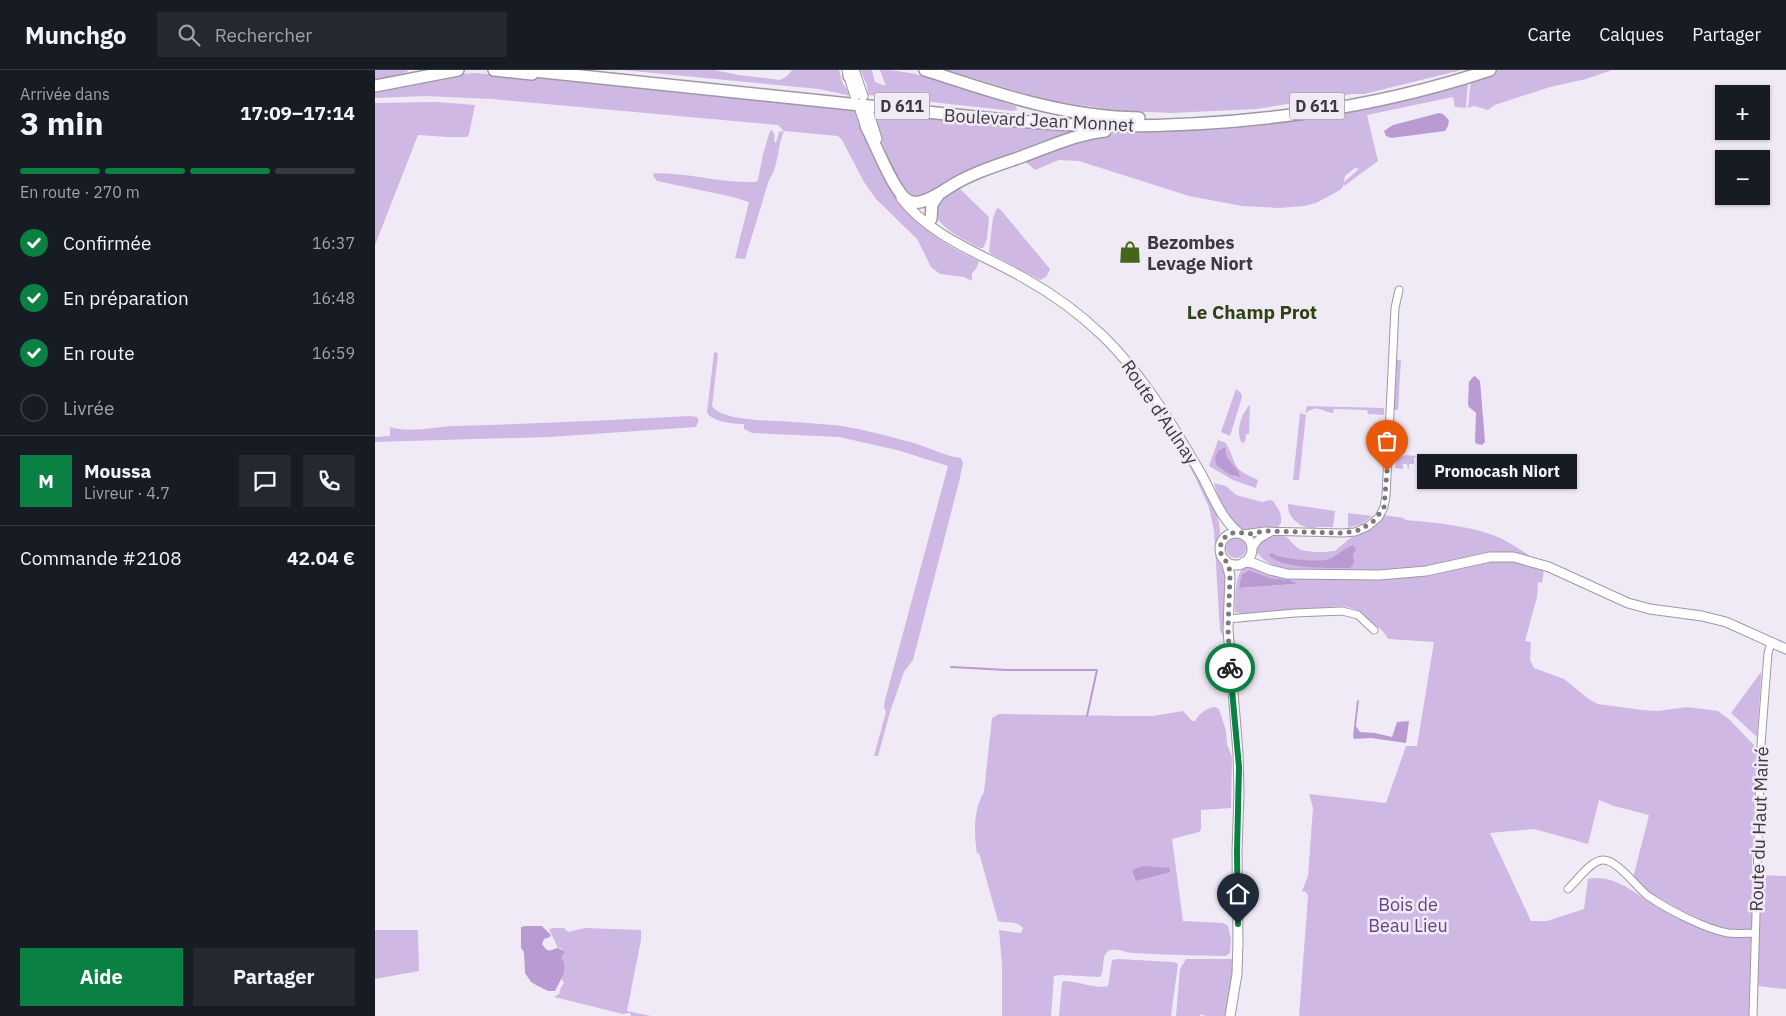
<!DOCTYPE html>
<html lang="fr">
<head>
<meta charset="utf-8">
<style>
  :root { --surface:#171b24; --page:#242831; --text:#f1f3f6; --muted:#9ea1a6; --line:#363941; --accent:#0b8043 }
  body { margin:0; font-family:"IBM Plex Sans",sans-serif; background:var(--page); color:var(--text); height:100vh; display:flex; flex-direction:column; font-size:19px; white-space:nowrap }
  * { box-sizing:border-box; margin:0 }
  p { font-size:16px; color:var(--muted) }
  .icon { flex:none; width:28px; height:28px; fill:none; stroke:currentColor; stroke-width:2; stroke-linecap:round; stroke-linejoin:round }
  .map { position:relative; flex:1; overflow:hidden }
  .panel { display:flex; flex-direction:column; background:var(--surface); width:375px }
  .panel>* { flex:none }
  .tools { position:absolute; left:1340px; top:15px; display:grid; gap:10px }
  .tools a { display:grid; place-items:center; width:55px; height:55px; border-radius:0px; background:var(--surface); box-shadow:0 1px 4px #0004; font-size:25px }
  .pin { position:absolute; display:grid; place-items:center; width:42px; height:42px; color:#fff; margin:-51px -21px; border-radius:50% 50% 50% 0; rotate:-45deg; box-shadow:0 0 5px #0007 }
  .pin .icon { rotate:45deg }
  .courier { position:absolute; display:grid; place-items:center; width:50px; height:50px; margin:-25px; border:4px solid #0b8043; border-radius:50%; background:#fff; color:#222; box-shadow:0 1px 6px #0007 }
  .bubble { position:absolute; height:35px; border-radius:0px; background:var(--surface); box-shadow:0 1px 4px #0004; font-size:16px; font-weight:800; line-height:35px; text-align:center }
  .summary em { font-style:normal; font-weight:800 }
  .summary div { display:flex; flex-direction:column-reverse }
  .summary { display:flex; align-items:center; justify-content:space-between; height:85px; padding:0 20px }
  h1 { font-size:32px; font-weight:800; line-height:38px }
  .bar { display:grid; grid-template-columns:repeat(4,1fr); gap:8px 5px; align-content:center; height:60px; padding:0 20px }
  .bar i { height:6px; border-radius:4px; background:var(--line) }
  .bar .on { background:var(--accent) }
  .bar p { grid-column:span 4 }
  .line { display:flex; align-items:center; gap:12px; padding:0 20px; border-top:1px solid var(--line) }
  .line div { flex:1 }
  .round { display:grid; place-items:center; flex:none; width:52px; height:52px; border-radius:0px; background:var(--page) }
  ol { padding:0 20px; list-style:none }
  li { display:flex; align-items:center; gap:15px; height:55px }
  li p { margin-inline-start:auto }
  li .icon { padding:5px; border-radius:50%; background:var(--accent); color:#fff; stroke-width:4 }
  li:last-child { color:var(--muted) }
  li i { width:28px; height:28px; border:2px solid var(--line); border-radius:50% }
  .action { display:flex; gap:10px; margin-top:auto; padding:10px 20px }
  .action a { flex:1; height:58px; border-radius:0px; background:var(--accent); color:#fff; font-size:20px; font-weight:800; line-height:58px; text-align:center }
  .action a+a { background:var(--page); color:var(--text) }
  header { display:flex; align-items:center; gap:30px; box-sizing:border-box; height:70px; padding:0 25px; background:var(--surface); border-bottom:1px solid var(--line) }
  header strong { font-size:24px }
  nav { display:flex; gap:28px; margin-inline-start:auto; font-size:18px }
  .search { width:350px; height:45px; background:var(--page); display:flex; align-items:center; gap:12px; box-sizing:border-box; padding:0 18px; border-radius:0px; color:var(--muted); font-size:19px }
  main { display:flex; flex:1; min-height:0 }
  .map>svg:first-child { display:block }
</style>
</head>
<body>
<header>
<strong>Munchgo</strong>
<div class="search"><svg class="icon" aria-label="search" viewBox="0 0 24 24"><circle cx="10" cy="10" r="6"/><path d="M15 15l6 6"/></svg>Rechercher</div>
<nav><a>Carte</a><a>Calques</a><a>Partager</a></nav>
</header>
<main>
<section class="panel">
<div class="summary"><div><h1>3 min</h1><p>Arrivée dans</p></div><em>17:09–17:14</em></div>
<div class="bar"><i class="on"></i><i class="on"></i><i class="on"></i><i></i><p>En route · 270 m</p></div>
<ol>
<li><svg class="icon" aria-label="check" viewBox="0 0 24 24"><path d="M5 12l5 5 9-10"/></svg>Confirmée<p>16:37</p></li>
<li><svg class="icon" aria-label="check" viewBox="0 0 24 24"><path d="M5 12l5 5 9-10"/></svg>En préparation<p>16:48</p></li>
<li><svg class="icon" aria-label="check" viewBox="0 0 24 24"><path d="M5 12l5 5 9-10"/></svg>En route<p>16:59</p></li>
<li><i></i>Livrée</li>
</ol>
<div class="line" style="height:90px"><b class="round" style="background:var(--accent);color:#fff">M</b><div><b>Moussa</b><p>Livreur · 4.7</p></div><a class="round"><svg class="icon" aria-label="chat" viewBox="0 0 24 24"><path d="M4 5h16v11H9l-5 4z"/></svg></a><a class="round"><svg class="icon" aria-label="phone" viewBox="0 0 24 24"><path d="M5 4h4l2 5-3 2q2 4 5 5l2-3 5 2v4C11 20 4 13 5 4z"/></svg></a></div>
<div class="line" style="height:65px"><div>Commande #2108</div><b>42.04 €</b></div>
<div class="action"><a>Aide</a><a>Partager</a></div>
</section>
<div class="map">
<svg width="1411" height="946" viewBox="0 0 1411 946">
  <rect width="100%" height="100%" fill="#f0eaf6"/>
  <path fill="#d0b8e4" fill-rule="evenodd" d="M0 0H33L32 2 0 11Z
    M248 0H340L363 5 405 10 412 6 417 0H464L467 12 476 26 444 19Z
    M485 0H497L500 12 511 16 505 0C549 0 599 23 641 36L642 40 638 41 493 25 492 15Z
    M571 0H1087L989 24H977L881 39 797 43 749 41 675 31Z
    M1097 0H1237L1211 9 1175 17 1138 29 1120 35 1113 40 1099 36 1093 38Z
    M99 3 282 18 482 39C485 48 486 60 490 68 517 131 541 162 604 191L601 199 597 203V211L589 207 565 204 556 197 542 169 501 129 489 112 467 70 463 66 409 61C402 77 404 96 394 110L370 189 360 188 374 132 358 127 282 111 278 106 279 103C314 103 346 113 381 112L383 110 388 84 395 61 396 60C400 63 400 66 399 71L401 73 404 62 409 61 403 55 117 29 51 26 0 28V20L73 5Z
    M1093 11 1091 38 1080 37 1078 27 992 45 1003 91 969 116V112L984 99 980 98 970 106 968 117 965 120 941 133 929 136 904 138 867 136 814 126 704 91 684 90 660 100 651 92 677 79 729 64 868 56 960 41Z
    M62 32 100 35 94 64 92 67H73L43 65 0 175V33Z
    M496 40 713 59 551 126 539 127C516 105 507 70 496 40Z
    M584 118 614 147 612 169 608 178H605C590 170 542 149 567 127 571 123 579 120 584 118Z
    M622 138 625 139 675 199 671 207 665 210 616 184 614 181 618 148Z
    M341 282 343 284 337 336C348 352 398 350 418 352 434 353 451 354 467 356 490 360 513 366 535 372 552 376 568 386 586 388L588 393 584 412 538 590 529 602 515 642 503 686H499L511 642 509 637 510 630 573 396 522 380 464 367 377 363 369 359V354C359 354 336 352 332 342L339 283Z
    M1021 290H1026L1023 340H1018Z
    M861 319 866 323 867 327 855 366 846 362Z
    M875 335 874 364H871L870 372 867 373C860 363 866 343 875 335Z
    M932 336 1009 338V345L993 344 992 340 959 339 958 343C943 341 946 334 930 343Z
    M925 343 931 345 924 410H918Z
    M315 346 322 347 324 350 321 357 174 367 0 372V367L15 366V357C33 363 60 357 79 356 158 354 237 350 315 346Z
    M843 370 851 373C864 398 855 397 883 410L881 418 858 410 834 396ZM851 377C851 389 858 396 862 407L855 405 842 396Z
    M1030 385 1043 386V387H1039V394H1034V399H1033L1032 394H1028V399L1020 398 1022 389Z
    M810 388C825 408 843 434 845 461 845 469 840 474 842 483 843 491 849 496 851 504L850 564 847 565 845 560 839 461 834 437 821 409Z
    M839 413 851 416 861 425 887 432 895 430 898 431 905 442 906 447V453L902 458C893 458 884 461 874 461 852 462 844 429 839 413Z
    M913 434 960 441 958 457H941L938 459C925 457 912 448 913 434Z
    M973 443 997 446 987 454 973 458Z
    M1009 445 1029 448 1030 450C1061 453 1094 455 1123 467 1134 472 1144 479 1154 485L1153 487 1029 501H915C902 499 891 493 882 483 880 470 897 463 908 466 916 468 919 478 927 480 937 483 950 482 960 481L975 468 991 461 1004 452Z
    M851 478a10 10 0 1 1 20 0a10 10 0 1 1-20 0Z
    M1138 490 1169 499 1167 513 1163 512 1162 527 1150 571 1156 572 1155 590 1159 598 1189 609 1215 630 1223 634 1267 640 1283 641 1312 637 1343 641 1355 650 1373 669 1379 675 1381 682 1377 794V860L1362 861 1338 855 1306 840 1273 822 1258 808 1274 745 1239 736 1224 730 1213 774 1159 759 1115 763 1156 851H1172L1209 839 1213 809C1239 803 1261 824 1282 837 1298 847 1327 860 1345 865 1355 868 1366 867 1376 867L1374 946H924L933 826 931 822 927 821 933 806 938 738 934 724 1011 733 1031 676H1042L1059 572 1013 569C1009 562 1006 559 1000 555 984 543 987 539 966 536L868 544 860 542C861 529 858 504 871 496L1005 507 1111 491ZM874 500 893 508 915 510 920 514 867 518Z
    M1386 602V609L1382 667 1356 643Z
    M840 637 844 639 851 661 852 674 857 687 856 738 826 740V759L824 762 797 769 808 851 848 853 853 856 856 869 855 883 851 886C820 885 789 885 758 883 750 883 738 876 732 882 726 888 730 900 725 907L686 905 679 906 676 946H627V895L624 860 645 863 647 861 648 858C641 850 632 854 623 851L604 783 602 784C599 764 598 740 609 722L617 648 624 644 751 646H778L808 641 817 651H820C825 643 831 638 840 637Z
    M1387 805 1411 806V919L1382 916Z
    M180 858H189L193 862 210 858 266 860V870L252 941 276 946H256L255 943 248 944 179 927 184 924 186 917 189 913 186 908 189 898 186 888 189 884 186 878H183L174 859Z
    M0 860H43L44 901 0 909Z
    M743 889 799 892 803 894 796 946H684L687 913 689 911C703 911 720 919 733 916L737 890Z
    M811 889H859L851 946H830L826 944 825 946H801L805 899Z"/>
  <path fill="#b99ad2" d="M1064 43 1068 44 1074 50 1073 56 1070 61 1016 68 1011 66 1009 61 1018 55Z
    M1100 306 1105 311 1110 372 1107 375 1102 374 1100 372 1101 343 1094 337 1093 334 1094 312 1098 307Z
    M851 377C850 394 863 394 865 407L855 405 842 396 840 389 843 381Z
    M978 475 981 480 978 484 979 493 975 498C956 498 906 500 894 485L897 483C904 489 942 492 951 490 961 487 968 479 978 475Z
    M874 500 894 508 915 510 921 514 864 518 867 505Z
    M984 630 981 656 985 662 1000 663 1017 667 1022 652 1034 651 1031 673 996 668 979 669 978 666 982 631Z
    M769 796 795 798V802L761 811 757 801 762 798Z
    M150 856H167L176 865 175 867 169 869 167 874C174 884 174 880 183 878L190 882 186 888C195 897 185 911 180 921H173L163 916 156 912 150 903 149 882 146 878V857Z"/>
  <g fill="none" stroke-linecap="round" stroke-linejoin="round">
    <path stroke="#b99ad2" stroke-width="2" d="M576 597 632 600H722L712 646"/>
    <defs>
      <path id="minor" d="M868 464 890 461 968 463 980 462 992 457 1004 447 1009 437 1011 426 1020 238 1024 220
        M877 478 884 469 896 462
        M853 549 920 543 967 541 983 545 999 560
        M1193 819C1202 811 1216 790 1228 790 1243 790 1261 817 1273 826 1292 839 1330 859 1353 863 1362 864 1371 863 1380 863
        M1378 946 1386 674 1393 583 1396 573"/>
      <path id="tertiary" d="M472 0 480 26
        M479 0 488 26
        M485 40 492 60
        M493 40 502 69
        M526 128C556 167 607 184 649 208 678 224 705 244 728 266 769 306 797 354 825 402 837 423 845 448 864 463
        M845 479a16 16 0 1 1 32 0a16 16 0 1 1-32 0Z
        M851 491 855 506 853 560 863 683 864 723 862 782 863 873 862 904 855 946
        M869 492 878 493 895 500 912 504 1004 505 1051 501 1115 487H1139L1174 497 1253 533 1275 539 1327 546 1351 552 1411 579"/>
      <path id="primary" d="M119 0 157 4
        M149 0 590 46C640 51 690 56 741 56 866 56 995 40 1115 0
        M550 0C621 23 688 47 764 48
        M474 6V0
        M0 16 83 0
        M491 56C500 72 519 124 534 131 546 137 567 122 576 116 597 103 623 95 646 87 674 77 701 64 730 61
        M556 149 557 134 564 124"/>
    </defs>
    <use href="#minor" stroke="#9e98a4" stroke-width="9"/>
    <use href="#tertiary" stroke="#9e98a4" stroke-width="11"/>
    <use href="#primary" stroke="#9e98a4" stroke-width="14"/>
    <use href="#minor" stroke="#fff" stroke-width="7"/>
    <use href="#tertiary" stroke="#fff" stroke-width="9"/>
    <use href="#primary" stroke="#fff" stroke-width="11"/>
  </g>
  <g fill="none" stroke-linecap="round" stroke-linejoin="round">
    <path stroke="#7b787e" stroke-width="5" stroke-dasharray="0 9" d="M855 598 853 560 855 506 854 496 845 482 846 473 849 468 854 464 861 462 874 464 890 461 968 463 985 460 1000 450 1009 437 1012 401"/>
    <path stroke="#0b8043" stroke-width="6" d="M855 598 864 697 862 782 863 854"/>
  </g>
  <defs>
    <symbol id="shop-bare" viewBox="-9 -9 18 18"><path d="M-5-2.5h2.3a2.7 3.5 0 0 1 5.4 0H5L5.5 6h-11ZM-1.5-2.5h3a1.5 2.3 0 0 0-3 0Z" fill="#45651a" stroke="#f0eaf6" stroke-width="2.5" paint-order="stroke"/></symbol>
  </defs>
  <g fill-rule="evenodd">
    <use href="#shop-bare" x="739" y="166" width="32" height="32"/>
  </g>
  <g text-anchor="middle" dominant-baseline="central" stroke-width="5" stroke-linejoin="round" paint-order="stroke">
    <g fill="#f0eaf6" stroke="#726f75" stroke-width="1">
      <rect x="499.5" y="22.5" width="55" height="27" rx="4"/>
      <rect x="914.5" y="22.5" width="55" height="27" rx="4"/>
    </g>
    <g font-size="16" font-weight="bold" fill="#3c3a3e">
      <text x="527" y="36">D 611</text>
      <text x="942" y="36">D 611</text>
    </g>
    <g font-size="18" fill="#3c3a3e" stroke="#f0eaf6">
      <text transform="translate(664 50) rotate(3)">Boulevard Jean Monnet</text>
      <text transform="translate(785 342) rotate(56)">Route d'Aulnay</text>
      <text transform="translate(1384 759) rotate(-88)">Route du Haut Mairé</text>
    </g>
    <g font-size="18" font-weight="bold" fill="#3c3a3e" stroke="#f0eaf6" text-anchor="start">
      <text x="772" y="172">Bezombes<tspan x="772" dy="21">Levage Niort</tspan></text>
    </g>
    <g font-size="18" fill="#694186" stroke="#f0eaf6">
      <text x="1033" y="834">Bois de<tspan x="1033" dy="21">Beau Lieu</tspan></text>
    </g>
    <g font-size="19" font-weight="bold" fill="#2d4310" stroke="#f0eaf6">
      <text x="877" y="242">Le Champ Prot</text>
    </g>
  </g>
</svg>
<div class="tools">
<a>+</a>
<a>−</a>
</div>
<div class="pin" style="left:1012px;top:401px;background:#ea580c"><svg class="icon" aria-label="bag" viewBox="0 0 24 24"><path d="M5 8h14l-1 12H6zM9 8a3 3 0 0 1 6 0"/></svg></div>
<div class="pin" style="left:863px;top:854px;background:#1f2937"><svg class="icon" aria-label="home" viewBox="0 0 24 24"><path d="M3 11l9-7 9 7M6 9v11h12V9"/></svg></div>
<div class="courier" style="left:855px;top:598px"><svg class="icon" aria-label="bike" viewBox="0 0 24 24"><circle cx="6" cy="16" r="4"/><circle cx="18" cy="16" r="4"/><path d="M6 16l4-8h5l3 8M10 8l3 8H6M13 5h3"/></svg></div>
<div class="bubble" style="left:1042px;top:384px;width:160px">Promocash Niort</div>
</div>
</main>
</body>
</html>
